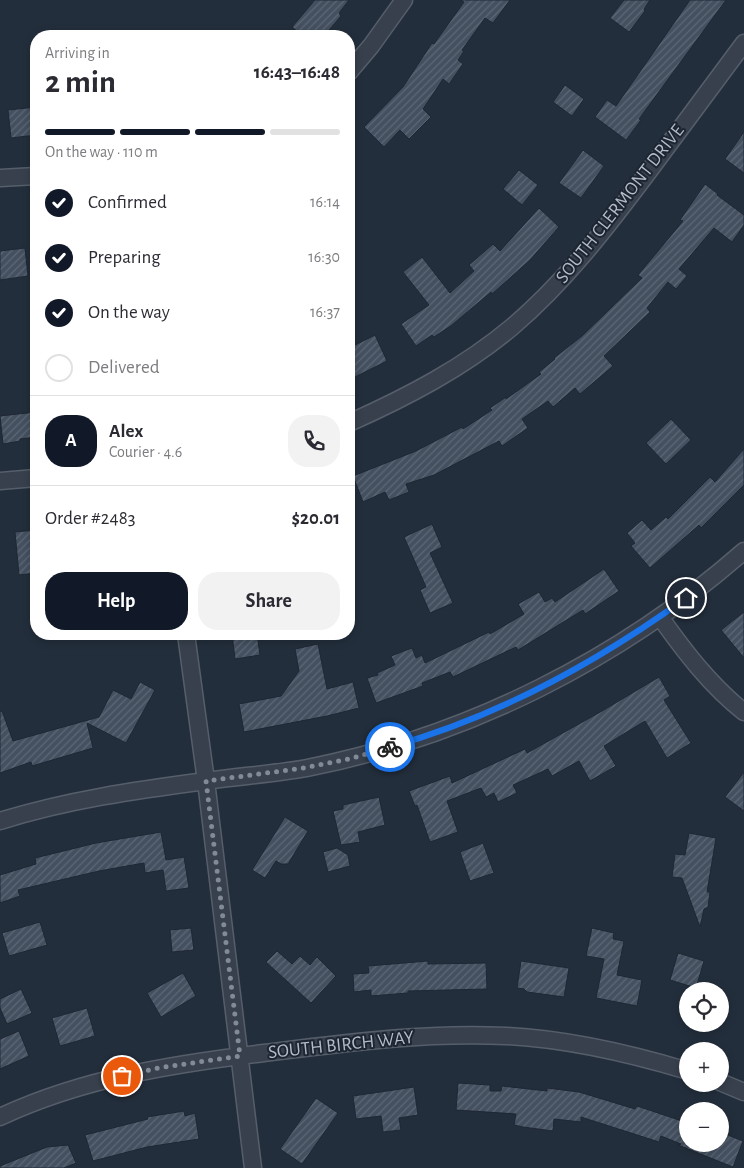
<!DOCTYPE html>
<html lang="en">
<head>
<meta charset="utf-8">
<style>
  :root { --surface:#fff; --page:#f2f2f3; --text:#2b2b33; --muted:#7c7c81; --line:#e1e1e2; --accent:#111827 }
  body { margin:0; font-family:"Alegreya Sans",sans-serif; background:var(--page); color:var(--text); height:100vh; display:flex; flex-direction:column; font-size:19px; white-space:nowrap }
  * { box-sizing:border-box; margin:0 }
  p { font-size:16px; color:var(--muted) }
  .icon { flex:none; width:28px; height:28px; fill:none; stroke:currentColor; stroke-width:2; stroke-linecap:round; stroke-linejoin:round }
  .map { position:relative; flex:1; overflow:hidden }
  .details { position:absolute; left:30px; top:30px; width:325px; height:610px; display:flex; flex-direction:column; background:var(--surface); border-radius:20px; box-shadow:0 2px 8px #0003 }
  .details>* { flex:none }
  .fabs { position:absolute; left:679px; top:982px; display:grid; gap:10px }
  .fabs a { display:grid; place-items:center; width:50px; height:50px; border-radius:50%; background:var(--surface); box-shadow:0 2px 8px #0003; font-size:25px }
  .pin { position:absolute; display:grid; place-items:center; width:42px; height:42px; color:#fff; margin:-21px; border:2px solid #fff; border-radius:50%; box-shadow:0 1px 5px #0007 }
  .courier { position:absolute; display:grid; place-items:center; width:50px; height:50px; margin:-25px; border:4px solid #1a73e8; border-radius:50%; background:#fff; color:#222; box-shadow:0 1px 6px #0007 }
  .summary em { font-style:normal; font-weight:700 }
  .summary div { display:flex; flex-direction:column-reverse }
  .summary { display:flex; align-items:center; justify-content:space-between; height:85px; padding:0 15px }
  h1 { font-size:32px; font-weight:700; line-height:38px }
  .bar { display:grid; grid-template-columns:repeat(4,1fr); gap:8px 5px; align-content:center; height:60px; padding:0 15px }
  .bar i { height:6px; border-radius:4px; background:var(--line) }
  .bar .current { background:var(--accent) }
  .bar p { grid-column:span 4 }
  .line { display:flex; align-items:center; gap:12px; padding:0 15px; border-top:1px solid var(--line) }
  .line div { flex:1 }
  .round { display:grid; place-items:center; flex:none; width:52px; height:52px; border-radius:20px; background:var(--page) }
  ol { padding:0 15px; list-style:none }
  li { display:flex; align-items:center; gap:15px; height:55px }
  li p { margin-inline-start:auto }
  li .icon { padding:5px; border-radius:50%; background:var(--accent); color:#fff; stroke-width:4 }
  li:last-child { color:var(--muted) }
  li i { width:28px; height:28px; border:2px solid var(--line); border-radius:50% }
  .primary-button { display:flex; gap:10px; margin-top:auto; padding:10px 15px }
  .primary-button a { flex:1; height:58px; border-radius:20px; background:var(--accent); color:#fff; font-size:20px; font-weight:700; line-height:58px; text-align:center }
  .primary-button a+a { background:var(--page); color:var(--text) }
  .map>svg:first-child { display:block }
</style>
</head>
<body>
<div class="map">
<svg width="744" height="1168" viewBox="0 0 744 1168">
  <defs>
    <pattern id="building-hatch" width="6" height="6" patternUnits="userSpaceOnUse" patternTransform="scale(1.25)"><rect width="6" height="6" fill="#445060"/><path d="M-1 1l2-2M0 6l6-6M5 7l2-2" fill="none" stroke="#5d6775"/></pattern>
  </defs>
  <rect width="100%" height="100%" fill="#232e3c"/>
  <path fill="url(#building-hatch)" stroke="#1e2733" d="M315 0H349L339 13 341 16 324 36H303L292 27Z
    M460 0H510L493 23 485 18 462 50 464 51 458 60 463 64 449 84 443 79 423 109 431 117 409 139 400 130 384 147 364 127 403 87 432 43 434 44 464 2Z
    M624 0H650L644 9 645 11 629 32 610 18Z
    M690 0H726L639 119 641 120 626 140 595 117 607 100 616 106Z
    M565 85 584 99 572 116 553 102Z
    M36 107V135L11 138 8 110Z
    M744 132V173L725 159Z
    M583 150 604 166 581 198 559 183Z
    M519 170 538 185 522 205 503 189Z
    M705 184 718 194 717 195 744 215V225L732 242 714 228 679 269 687 276 676 289 668 282 647 308 650 312 604 356 613 366 580 394 575 388 553 407 548 401 522 419 528 428 502 446 499 441 434 475 406 484 409 492 389 500 385 492 363 502 353 476 416 451 462 427 463 429 492 410 490 408 506 397V399L541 374 539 372 555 359 554 358 582 336 642 278 638 275 683 221 680 220Z
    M539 208 559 227 530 260 492 294 491 292 452 325 434 337 432 335 416 346 401 324 429 305 403 272 422 257 450 293 474 271 469 265 493 244 500 251Z
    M25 248 28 276 0 280V251Z
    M375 335 387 361 349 380V348Z
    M36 412V437L20 439V441L3 444 0 416Z
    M671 419 691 440 666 464 646 443Z
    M744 449V485L701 528 699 525 650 568 631 546 635 543 627 533 642 520 651 530 666 517 668 519 710 477 715 482Z
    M432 524 442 547 430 553 453 603 430 613 420 590 426 587 404 537Z
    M36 530V573L19 575 15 532Z
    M604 569 619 591 585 614 583 610 518 650 516 647 453 677 450 672 422 683 423 686 376 703 367 678 378 675 377 673 395 665 391 656 412 648 416 658 422 655 425 663 489 632 490 634 524 614 518 604 539 592 545 602 552 598 555 602Z
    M744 612V658L721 630Z
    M232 634H257L260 655 235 659Z
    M318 644 327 689 353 682 359 708 327 716 244 732 239 704 281 696 299 671 295 649Z
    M659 677 670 696 664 700 691 743 667 758 645 721 604 746 616 766 590 781 579 761 552 776 548 769 513 785 517 793 498 802 494 793 486 797 481 788 447 801 458 832 430 842 417 805 415 806 409 791 450 776 452 783 525 749 527 753 602 711Z
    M140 682 155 690 126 743 87 723 93 748 32 766 31 762 0 773V712L2 711 13 741 99 717 113 690 131 699Z
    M744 772V811L725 797Z
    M379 797 385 825 358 832 360 842 341 845 333 811 343 809V805Z
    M285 817 308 831 288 864H281L276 861 265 878 252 870Z
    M161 832 166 860 184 857 189 888 166 891 163 870 145 873 144 863 99 871 18 890 20 896 0 903V875L36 864 35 858 96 843Z
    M689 833 716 838 707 892H710L708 907 704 909 700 927 682 878 672 877 675 854 685 855Z
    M483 843 494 873 470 881 460 852Z
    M337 848 348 855 350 866 328 872 323 852Z
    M40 922 47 945 9 956 2 933Z
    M191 928 194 950 172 952 170 930Z
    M592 928 614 933 613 939 624 941 617 975 642 980 637 1006 596 998 604 959 586 956Z
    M277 951 292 964 300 956 310 965 317 957 336 976 311 1003 266 962Z
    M678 953 704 961 696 988 670 980Z
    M428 961V964L486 963 487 989 408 991V993L371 996V990L354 992 353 974 369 973 368 966Z
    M521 961 569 968 564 997 527 992 524 989 517 988Z
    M183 973 196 996 161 1017 147 993Z
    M21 989 32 1013 7 1024 0 1008V999Z
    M87 1008 95 1036 60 1046 52 1018Z
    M19 1031 29 1056 0 1069V1039Z
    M458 1083 490 1085V1091H501L502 1086 547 1091V1088L579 1092 635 1109 637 1106 688 1123V1144H720V1132L743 1141 733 1167 678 1145 681 1144 661 1136 659 1142 581 1117V1122L554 1119 553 1131 523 1127 514 1125 516 1114 456 1110Z
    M414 1087 418 1115 399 1118 401 1130 383 1132 381 1116 356 1119 353 1096Z
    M316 1098 338 1113 302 1164 280 1149Z
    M184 1111 185 1116 195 1113 199 1139 147 1147 93 1161 85 1135 148 1119 147 1117Z
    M68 1145 76 1163 64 1168H0V1166L47 1147Z"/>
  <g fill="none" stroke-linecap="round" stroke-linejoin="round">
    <defs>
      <path id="minor" d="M349 72 371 46 404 0
        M0 178 36 176
        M349 423C407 397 463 368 512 327 565 282 607 227 649 171 681 128 712 86 744 43
        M0 481 36 478
        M660 617C685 652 710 685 744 712
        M186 634 206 781 253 1168
        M0 821C67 800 137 790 206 781 240 776 274 774 307 768 468 736 621 659 744 551
        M720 1082 744 1092
        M0 1117C83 1078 174 1064 264 1053 344 1043 425 1032 506 1036 568 1039 628 1053 688 1071"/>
    </defs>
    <use href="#minor" stroke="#555e6a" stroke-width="19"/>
    <use href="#minor" stroke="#37404c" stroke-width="16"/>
  </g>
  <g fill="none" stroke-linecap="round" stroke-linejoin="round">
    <path stroke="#818a97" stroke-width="5" stroke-dasharray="0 9" d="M122 1076 158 1068 240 1056 206 781 304 768 349 759 390 747"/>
    <path stroke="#1a73e8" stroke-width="6" d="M390 747C497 717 596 663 686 598"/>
  </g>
  <g text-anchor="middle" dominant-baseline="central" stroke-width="4" stroke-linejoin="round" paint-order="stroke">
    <g font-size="19" fill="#b3bbc8" stroke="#1c2531">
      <text transform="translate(620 204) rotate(-52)">SOUTH CLERMONT DRIVE</text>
      <text transform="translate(341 1045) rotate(-6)">SOUTH BIRCH WAY</text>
    </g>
  </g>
</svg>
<div class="fabs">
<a><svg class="icon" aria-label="locate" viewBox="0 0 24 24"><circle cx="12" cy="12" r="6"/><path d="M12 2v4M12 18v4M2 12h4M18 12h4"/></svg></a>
<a>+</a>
<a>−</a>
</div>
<div class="pin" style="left:122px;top:1076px;background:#ea580c"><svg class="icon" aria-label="bag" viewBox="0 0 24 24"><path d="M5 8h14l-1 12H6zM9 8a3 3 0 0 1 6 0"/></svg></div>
<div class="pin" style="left:686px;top:598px;background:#1f2937"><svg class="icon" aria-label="home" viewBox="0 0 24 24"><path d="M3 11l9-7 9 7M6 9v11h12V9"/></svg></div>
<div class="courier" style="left:390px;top:747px"><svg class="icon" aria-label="bike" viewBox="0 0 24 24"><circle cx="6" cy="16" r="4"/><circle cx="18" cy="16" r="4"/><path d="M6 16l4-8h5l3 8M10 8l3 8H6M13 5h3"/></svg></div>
<section class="details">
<div class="summary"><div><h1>2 min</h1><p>Arriving in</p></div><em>16:43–16:48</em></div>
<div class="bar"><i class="current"></i><i class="current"></i><i class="current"></i><i></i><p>On the way · 110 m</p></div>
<ol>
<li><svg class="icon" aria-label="check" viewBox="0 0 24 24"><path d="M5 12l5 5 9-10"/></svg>Confirmed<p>16:14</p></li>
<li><svg class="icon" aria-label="check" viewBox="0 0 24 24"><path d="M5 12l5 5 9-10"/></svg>Preparing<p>16:30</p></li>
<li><svg class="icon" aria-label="check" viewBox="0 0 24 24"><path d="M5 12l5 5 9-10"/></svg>On the way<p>16:37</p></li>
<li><i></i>Delivered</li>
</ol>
<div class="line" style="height:90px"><b class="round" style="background:var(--accent);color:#fff">A</b><div><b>Alex</b><p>Courier · 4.6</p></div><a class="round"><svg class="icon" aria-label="phone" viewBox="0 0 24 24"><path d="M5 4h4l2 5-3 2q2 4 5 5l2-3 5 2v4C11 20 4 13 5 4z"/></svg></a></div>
<div class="line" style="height:65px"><div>Order #2483</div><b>$20.01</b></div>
<div class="primary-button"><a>Help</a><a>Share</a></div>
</section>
</div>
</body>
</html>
